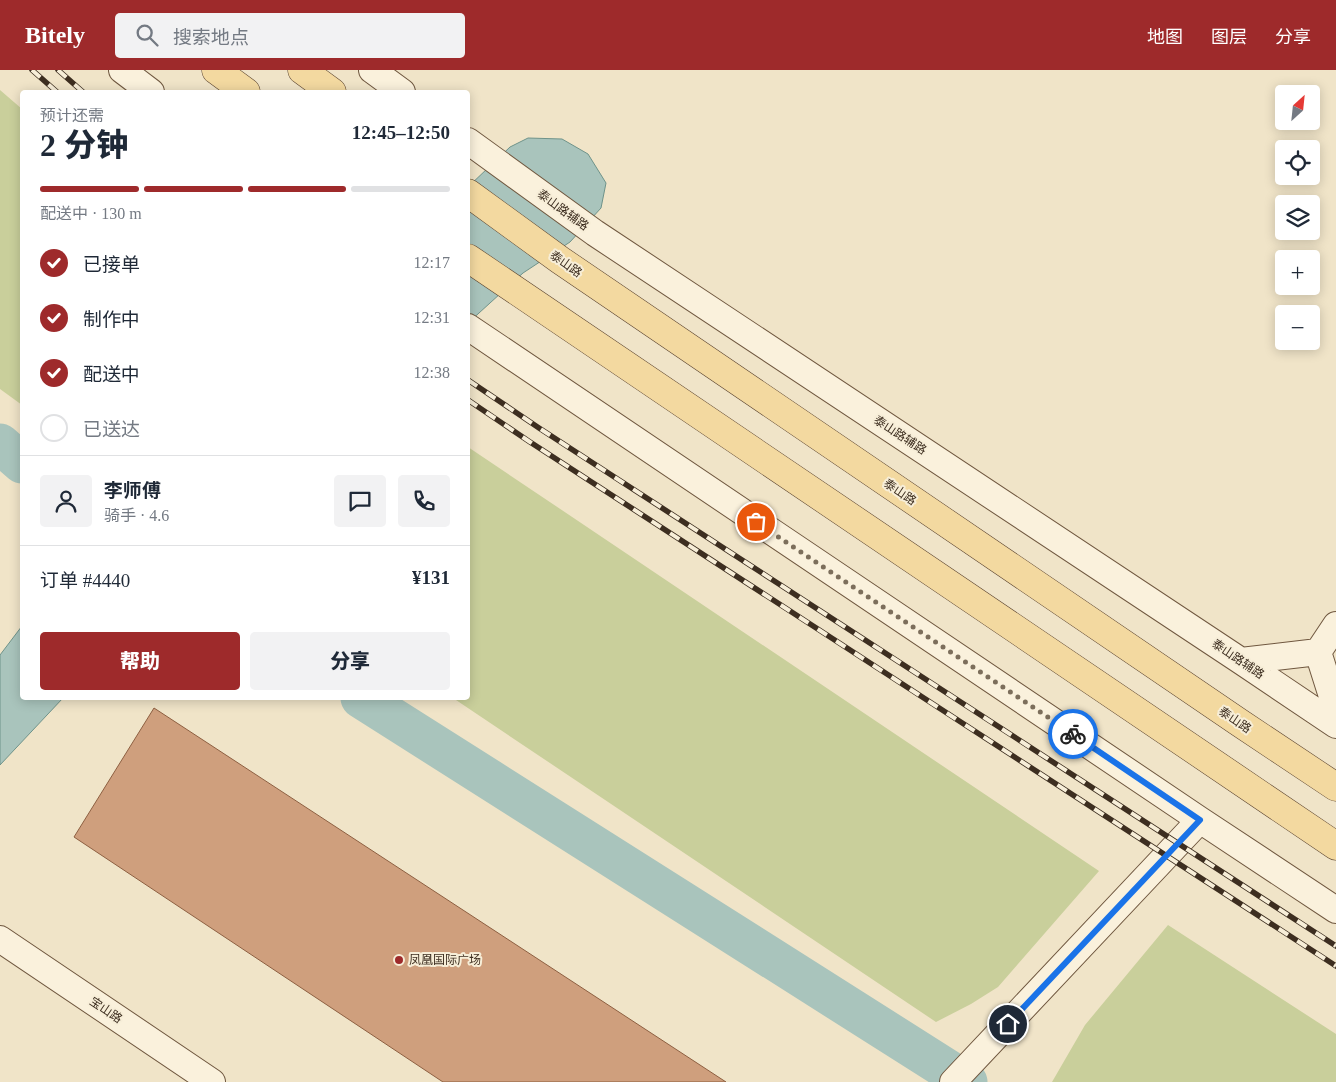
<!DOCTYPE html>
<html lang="zh">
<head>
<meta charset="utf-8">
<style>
  :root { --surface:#fff; --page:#f2f2f3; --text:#1f2937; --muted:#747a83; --line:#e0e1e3; --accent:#9e2a2b }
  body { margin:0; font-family:"Times New Roman","Noto Sans SC",serif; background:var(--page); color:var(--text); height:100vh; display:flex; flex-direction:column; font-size:19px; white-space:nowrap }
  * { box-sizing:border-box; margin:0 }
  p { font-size:16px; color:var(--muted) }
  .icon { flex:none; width:28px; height:28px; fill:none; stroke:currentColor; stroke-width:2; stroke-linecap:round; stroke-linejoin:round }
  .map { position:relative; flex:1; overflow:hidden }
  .details { position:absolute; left:20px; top:20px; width:450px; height:610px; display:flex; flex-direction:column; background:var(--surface); border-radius:5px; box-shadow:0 2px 12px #0003 }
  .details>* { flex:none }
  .needle { width:32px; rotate:27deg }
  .buttons { position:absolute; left:1275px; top:15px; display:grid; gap:10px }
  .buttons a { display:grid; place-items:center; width:45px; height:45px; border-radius:5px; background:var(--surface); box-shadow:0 2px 12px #0003; font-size:25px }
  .pin { position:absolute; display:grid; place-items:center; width:42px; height:42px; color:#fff; margin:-21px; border:2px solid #fff; border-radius:50%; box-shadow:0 1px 5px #0007 }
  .courier { position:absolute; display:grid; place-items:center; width:50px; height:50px; margin:-25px; border:4px solid #1a73e8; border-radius:50%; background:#fff; color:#222; box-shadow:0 1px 6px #0007 }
  .summary em { font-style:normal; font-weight:800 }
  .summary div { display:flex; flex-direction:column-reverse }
  .summary { display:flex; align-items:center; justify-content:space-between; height:85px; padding:0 20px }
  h1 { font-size:32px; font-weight:800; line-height:38px }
  .bar { display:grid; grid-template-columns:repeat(4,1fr); gap:8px 5px; align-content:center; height:60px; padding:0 20px }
  .bar i { height:6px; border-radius:4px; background:var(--line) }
  .bar .current { background:var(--accent) }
  .bar p { grid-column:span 4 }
  .line { display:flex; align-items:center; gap:12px; padding:0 20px; border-top:1px solid var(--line) }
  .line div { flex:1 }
  .round { display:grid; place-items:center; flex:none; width:52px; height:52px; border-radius:5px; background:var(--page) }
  ol { padding:0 20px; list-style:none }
  li { display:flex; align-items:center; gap:15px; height:55px }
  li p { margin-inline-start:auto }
  li .icon { padding:5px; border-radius:50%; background:var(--accent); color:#fff; stroke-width:4 }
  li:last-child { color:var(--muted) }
  li i { width:28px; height:28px; border:2px solid var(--line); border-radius:50% }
  .primary-button { display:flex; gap:10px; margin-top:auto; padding:10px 20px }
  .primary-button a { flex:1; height:58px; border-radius:5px; background:var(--accent); color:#fff; font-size:20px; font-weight:800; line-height:58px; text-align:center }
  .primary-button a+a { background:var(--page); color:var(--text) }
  header { display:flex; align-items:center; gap:30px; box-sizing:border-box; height:70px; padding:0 25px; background:var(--accent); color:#fff }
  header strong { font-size:24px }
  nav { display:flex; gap:28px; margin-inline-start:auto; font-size:18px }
  .search { width:350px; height:45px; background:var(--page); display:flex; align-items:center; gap:12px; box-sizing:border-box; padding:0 18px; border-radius:5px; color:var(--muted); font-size:19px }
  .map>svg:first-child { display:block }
</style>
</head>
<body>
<header>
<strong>Bitely</strong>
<div class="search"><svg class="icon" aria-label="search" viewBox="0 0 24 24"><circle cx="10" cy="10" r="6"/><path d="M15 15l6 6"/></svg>搜索地点</div>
<nav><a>地图</a><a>图层</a><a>分享</a></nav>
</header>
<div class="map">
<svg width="1336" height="1012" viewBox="0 0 1336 1012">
  <rect width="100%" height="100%" fill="#f0e4c8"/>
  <path fill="#c9cf9b" d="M0 20 22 39V335L0 319Z
    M468 377 1099 801 998 917 971 934 936 952 453 628H468Z
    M1168 855 1336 964V1012H1052L1085 955Z"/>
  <path fill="#a9c4bc" stroke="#6f938a" d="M528 68 562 69 588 84 606 113 601 138 570 172 523 203 468 253V117L510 77Z
    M22 556V628H63L0 695V585Z"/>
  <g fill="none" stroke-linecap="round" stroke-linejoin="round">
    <path stroke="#a9c4bc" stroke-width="41" d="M0 374 22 393
      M361 628 967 1012"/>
  </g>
  <path fill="#cf9f7d" stroke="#8d5f41" d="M154 638 726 1012H443L74 767Z"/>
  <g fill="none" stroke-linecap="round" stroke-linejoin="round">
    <defs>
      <path id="secondary" d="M122 0 151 22
        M372 0 402 22
        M468 71 595 163 1241 591 1336 655
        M468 257 1200 750 1336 840
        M1318 582 1336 639
        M1318 582 1336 555
        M1241 591 1318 582
        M0 869 212 1012
        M953 1012 1200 750"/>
      <path id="primary" d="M216 0 246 22
        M302 0 332 22
        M468 123 560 190 1240 653 1336 717
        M468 188 1336 776"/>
    </defs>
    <use href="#secondary" stroke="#6f573f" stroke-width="28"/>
    <use href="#primary" stroke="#5b4430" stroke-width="29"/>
    <use href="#secondary" stroke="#faf1dc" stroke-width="26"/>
    <use href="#primary" stroke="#f3d9a0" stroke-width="28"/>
    <defs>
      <path id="rail" d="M32 0 57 22
        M58 0 83 22
        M468 310 539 358 1336 876
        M468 330 530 372 1336 896"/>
    </defs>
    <use href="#rail" stroke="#3d2e20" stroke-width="5.5"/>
    <use href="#rail" stroke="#f7eed8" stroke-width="4" stroke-dasharray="11" stroke-linecap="butt"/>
  </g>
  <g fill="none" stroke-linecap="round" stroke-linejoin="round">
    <path stroke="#7c6e5b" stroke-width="5" stroke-dasharray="0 9" d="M756 452 1073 664"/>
    <path stroke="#1a73e8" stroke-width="6" d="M1008 954 1200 750 1073 664"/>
  </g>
  <circle fill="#9e2a2b" stroke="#f7eed8" stroke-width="2" cx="399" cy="890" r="5"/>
  <g text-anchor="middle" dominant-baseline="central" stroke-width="4" stroke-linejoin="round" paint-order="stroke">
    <g font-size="12" fill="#3d2e20" stroke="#f7eed8">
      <text transform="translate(563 140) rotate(36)">泰山路辅路</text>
      <text transform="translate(566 194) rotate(35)">泰山路</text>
      <text transform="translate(900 365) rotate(33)">泰山路辅路</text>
      <text transform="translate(900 422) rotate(34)">泰山路</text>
      <text transform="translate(1238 589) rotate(34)">泰山路辅路</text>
      <text transform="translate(1235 650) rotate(34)">泰山路</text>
      <text transform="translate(106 940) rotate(34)">宝山路</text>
    </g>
    <g font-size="12" fill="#3d2e20" stroke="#f7eed8" text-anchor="start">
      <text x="409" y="890">凤凰国际广场</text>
    </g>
  </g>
</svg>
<div class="buttons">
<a><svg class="needle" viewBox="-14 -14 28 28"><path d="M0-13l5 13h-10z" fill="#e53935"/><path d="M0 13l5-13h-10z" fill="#747a83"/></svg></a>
<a><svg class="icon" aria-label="locate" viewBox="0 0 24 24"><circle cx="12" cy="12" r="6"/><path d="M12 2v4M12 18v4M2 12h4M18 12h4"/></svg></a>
<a><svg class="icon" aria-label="layers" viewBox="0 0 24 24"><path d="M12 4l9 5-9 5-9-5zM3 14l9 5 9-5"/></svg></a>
<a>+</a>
<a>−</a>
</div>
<div class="pin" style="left:756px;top:452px;background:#ea580c"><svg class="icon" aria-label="bag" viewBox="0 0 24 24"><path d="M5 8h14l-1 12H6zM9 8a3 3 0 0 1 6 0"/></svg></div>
<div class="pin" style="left:1008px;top:954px;background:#1f2937"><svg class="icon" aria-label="home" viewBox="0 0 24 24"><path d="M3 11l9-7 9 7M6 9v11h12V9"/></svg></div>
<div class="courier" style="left:1073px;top:664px"><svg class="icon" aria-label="bike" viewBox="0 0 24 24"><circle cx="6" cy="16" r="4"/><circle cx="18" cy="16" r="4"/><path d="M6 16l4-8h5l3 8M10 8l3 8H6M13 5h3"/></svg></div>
<section class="details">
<div class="summary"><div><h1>2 分钟</h1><p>预计还需</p></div><em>12:45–12:50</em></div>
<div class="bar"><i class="current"></i><i class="current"></i><i class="current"></i><i></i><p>配送中 · 130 m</p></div>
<ol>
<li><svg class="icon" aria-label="check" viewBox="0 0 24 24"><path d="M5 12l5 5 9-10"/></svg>已接单<p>12:17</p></li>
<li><svg class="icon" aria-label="check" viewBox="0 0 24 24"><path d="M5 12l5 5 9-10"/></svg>制作中<p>12:31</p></li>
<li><svg class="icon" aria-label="check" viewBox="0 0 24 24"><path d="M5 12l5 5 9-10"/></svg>配送中<p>12:38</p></li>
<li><i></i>已送达</li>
</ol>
<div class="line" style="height:90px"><a class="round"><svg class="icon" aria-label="person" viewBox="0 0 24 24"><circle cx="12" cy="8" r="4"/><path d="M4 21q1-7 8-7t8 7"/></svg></a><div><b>李师傅</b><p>骑手 · 4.6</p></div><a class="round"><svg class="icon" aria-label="chat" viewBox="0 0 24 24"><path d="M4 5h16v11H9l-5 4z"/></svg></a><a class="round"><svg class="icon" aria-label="phone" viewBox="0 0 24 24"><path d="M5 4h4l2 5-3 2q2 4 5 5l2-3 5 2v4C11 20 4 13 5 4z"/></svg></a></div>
<div class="line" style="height:65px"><div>订单 #4440</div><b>¥131</b></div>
<div class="primary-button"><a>帮助</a><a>分享</a></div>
</section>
</div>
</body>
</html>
